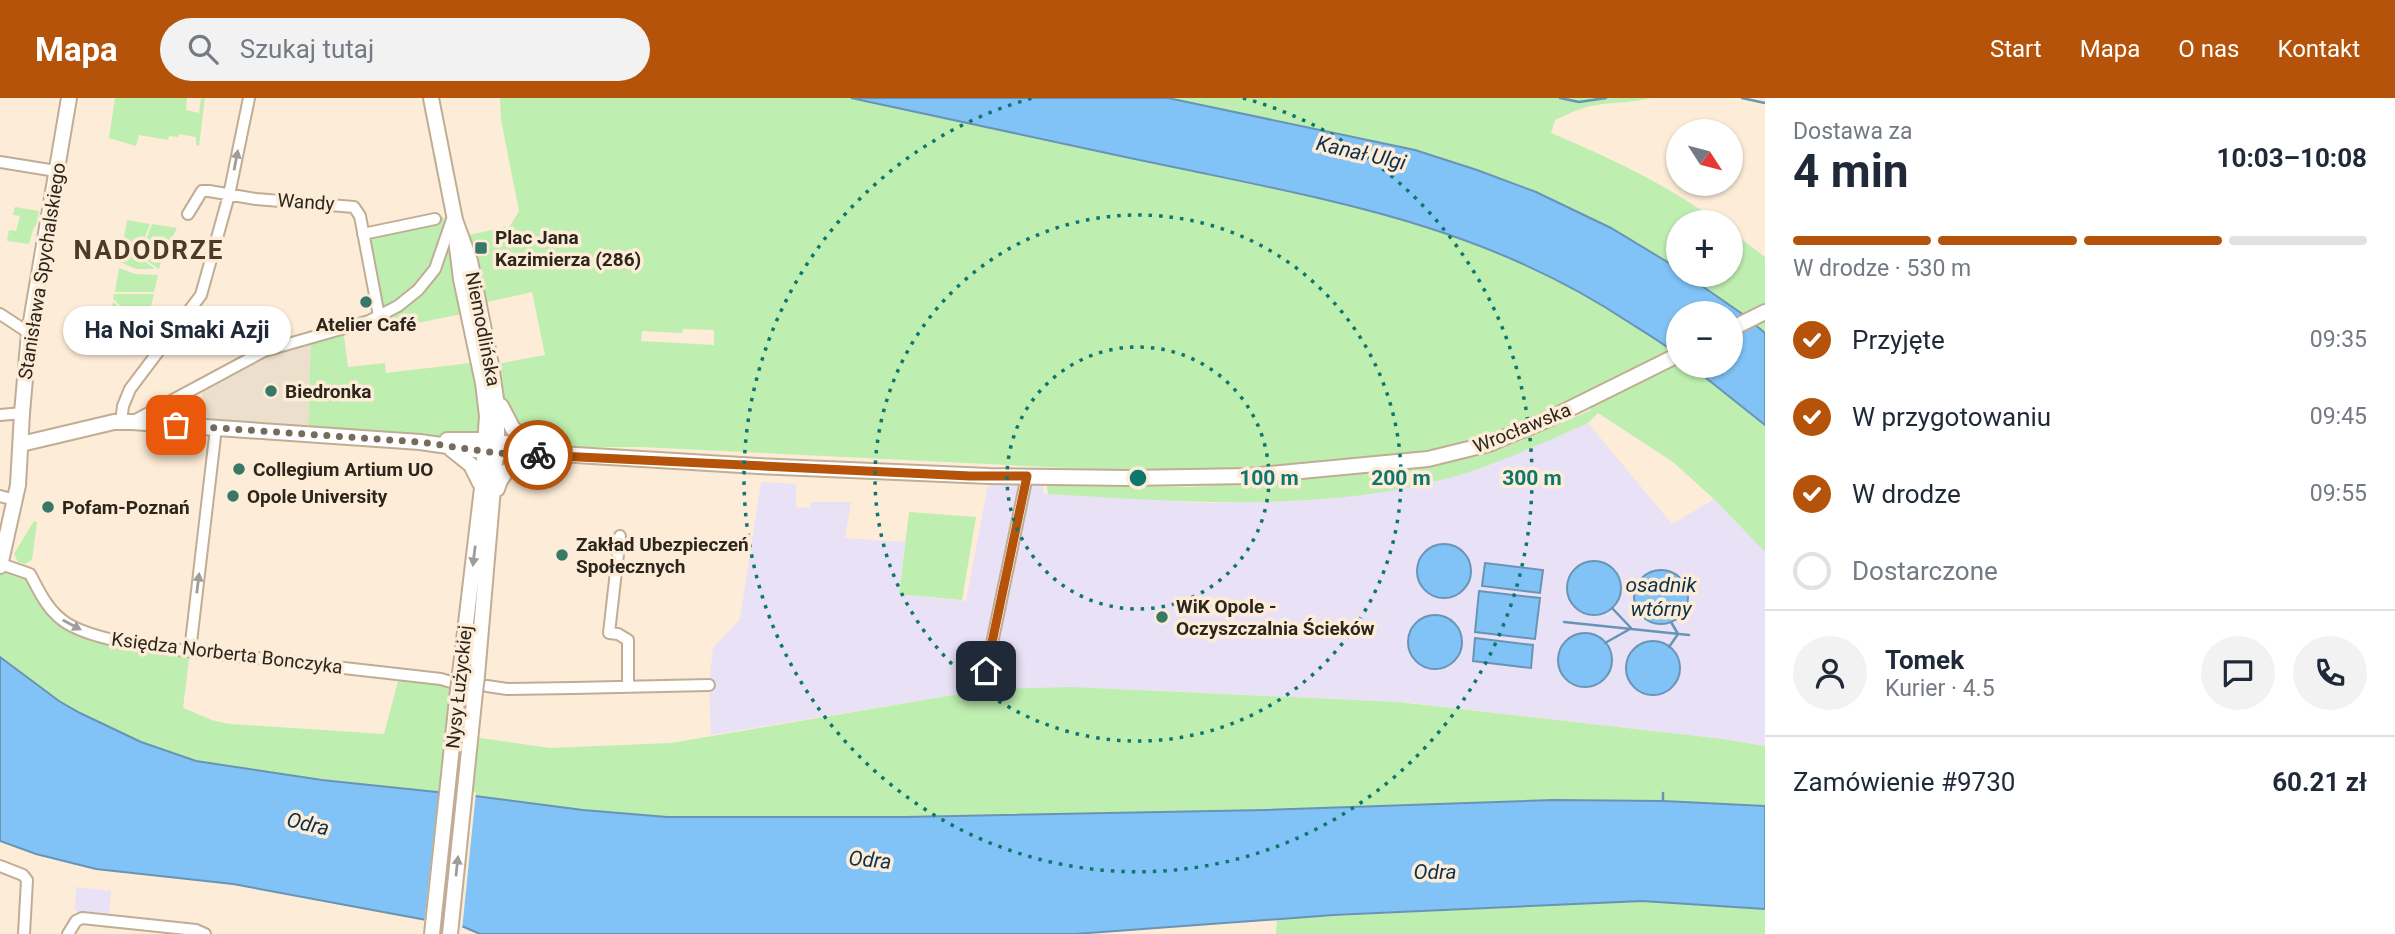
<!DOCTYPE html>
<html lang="pl">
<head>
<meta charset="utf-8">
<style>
  :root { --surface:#fff; --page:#f2f2f3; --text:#1f2937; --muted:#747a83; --line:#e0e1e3; --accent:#b45309 }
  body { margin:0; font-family:Roboto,sans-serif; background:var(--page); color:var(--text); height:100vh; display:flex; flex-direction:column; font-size:26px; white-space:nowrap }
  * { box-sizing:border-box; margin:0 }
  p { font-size:23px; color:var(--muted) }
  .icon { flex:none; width:38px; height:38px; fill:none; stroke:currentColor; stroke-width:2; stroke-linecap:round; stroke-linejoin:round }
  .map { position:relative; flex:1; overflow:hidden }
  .side { display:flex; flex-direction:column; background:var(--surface); width:630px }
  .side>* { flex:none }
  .needle { width:46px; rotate:126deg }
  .tools { position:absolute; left:1666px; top:21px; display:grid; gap:14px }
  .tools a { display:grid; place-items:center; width:77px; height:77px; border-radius:50%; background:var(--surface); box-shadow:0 2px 5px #0004; font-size:35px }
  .pin { position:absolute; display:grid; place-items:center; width:60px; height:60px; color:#fff; margin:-30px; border-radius:14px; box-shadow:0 4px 10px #0006 }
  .courier { position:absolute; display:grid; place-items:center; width:70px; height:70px; margin:-35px; border:5px solid #b45309; border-radius:50%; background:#fff; color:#222; box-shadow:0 2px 9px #0007 }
  .bubble { position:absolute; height:49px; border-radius:24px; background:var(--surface); box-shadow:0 2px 5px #0004; font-size:23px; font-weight:700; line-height:49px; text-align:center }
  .overview em { font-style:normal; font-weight:700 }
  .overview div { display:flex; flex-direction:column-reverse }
  .overview { display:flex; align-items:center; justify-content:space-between; height:119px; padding:0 28px }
  h1 { font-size:46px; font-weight:700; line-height:52px }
  .bar { display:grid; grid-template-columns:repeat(4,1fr); gap:10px 7px; align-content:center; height:84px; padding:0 28px }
  .bar i { height:9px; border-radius:5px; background:var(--line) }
  .bar .selected { background:var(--accent) }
  .bar p { grid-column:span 4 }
  .line { display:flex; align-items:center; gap:18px; padding:0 28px; border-top:2px solid var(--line) }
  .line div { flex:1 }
  .round { display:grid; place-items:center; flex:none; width:74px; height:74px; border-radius:37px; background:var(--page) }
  ol { padding:0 28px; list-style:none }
  li { display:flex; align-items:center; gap:21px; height:77px }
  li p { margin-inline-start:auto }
  li .icon { padding:7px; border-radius:50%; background:var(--accent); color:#fff; stroke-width:4 }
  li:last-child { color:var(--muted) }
  li i { width:38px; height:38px; border:4px solid var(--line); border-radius:50% }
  header { display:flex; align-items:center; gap:42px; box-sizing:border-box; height:98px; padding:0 35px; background:var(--accent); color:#fff }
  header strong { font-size:33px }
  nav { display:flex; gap:38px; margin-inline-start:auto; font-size:24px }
  .search { width:490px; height:63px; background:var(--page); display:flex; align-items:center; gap:18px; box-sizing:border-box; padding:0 24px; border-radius:38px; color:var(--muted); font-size:26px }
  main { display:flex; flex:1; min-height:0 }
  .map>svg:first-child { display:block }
</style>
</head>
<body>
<header>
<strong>Mapa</strong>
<div class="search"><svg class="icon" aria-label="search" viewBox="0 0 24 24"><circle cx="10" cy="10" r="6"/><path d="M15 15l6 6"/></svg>Szukaj tutaj</div>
<nav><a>Start</a><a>Mapa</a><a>O nas</a><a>Kontakt</a></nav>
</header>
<main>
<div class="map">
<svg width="1765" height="836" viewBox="0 0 1765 836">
  <rect width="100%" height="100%" fill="#fdecd7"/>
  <path fill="#ecdfcb" d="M311 239 308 336 208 323 202 297 203 290 264 253Z"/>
  <path fill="#e9e1f6" d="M1588 325 1672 426 1714 401 1765 454V648L1723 641 1404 604 1073 589 989 591 711 637 709 587 713 550 740 521 761 384 796 386V409L810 410 811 404H851L845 440 905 444 899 496 966 503 989 382 1043 383V395L1048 396 1203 405 1302 403 1427 386 1452 379 1483 370Z
    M76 789 111 793 109 818 79 815 75 810Z"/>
  <path fill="#beeeb0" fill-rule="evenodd" d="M115 0H187L186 12 199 15 201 0H205L199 48 196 47V39L179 36 178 39 169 38 168 42 139 37 136 48 109 40Z
    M500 0H851L1363 110C1475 141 1586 184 1678 257V268H1691L1765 327V454L1714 401 1673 364 1598 315 1588 325C1542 345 1497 367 1449 380 1319 415 1181 404 1048 396L1047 386 1191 389 1399 373 1478 358 1508 348 1591 312 1579 300 1532 322 1480 341 1428 355 1294 369 1232 372H1109L641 349H585L563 352 532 342 513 331 491 267 545 257 532 194 479 206 464 138 510 128 519 113 501 22ZM683 231 714 232V247L641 243 642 233 682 235Z
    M1168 0H1651C1633 5 1615 4 1596 7 1582 9 1568 16 1555 22L1551 35C1610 60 1666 86 1718 124H1678V171L1611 130 1536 94 1477 72 1269 21Z
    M15 109 39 113 36 128 34 129 29 146 7 143 9 132 16 133 20 118 13 117Z
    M444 119 462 216 382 232 363 136Z
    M127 122 150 126 138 158 155 171H136L120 164Z
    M152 126 177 130 164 155 159 171 140 158Z
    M1731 133 1765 159V235L1741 215 1686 177H1731Z
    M119 170 135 176 158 177 154 194H115Z
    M114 196H154L151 208 138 224 113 201Z
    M113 204 136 226 126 240 99 247C101 231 110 220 113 204Z
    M343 230 348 269 385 265 386 275 479 264 485 342 308 336 311 239Z
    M909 414 976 419 962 502 899 496Z
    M34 423 37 424 32 462 25 466 18 464 14 456Z
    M0 468 30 476 41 498 76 530 190 553 183 610 212 622 229 626 384 636 400 576 457 581 452 636 550 650 671 645 989 591 1073 589 1399 604 1723 641 1765 648V708L1663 703 1552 702 1266 712 905 719H667L583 712 229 670C143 653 67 614 0 559Z
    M1642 803 1765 811V836H1276L1277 821Z"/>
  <path fill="#81c3f6" stroke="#6894b5" stroke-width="2" d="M851 0H1168L1415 52 1477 72 1536 94 1611 130 1674 168 1678 171V177H1686L1741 215 1765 235V327L1691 268H1731V215H1678V257C1663 245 1646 235 1630 225 1489 131 1345 105 1183 71 1072 48 961 24 851 0Z
    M1417 473a27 27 0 1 1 54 0a27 27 0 1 1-54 0Z
    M1567 490a27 27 0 1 1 54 0a27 27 0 1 1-54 0Z
    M1485 465 1543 472 1540 495 1482 488Z
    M1634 499a27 27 0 1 1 54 0a27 27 0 1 1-54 0Z
    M1479 493 1540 500 1535 541 1475 534Z
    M1408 544a27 27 0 1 1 54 0a27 27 0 1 1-54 0Z
    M1558 562a27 27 0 1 1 54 0a27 27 0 1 1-54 0Z
    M1475 540 1533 547 1531 570 1473 563Z
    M1626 570a27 27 0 1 1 54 0a27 27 0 1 1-54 0Z
    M0 559 59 603 80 615 141 644 196 663 322 682 475 698 583 712 667 719H905L1266 712 1552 702 1663 703 1765 708V811L1642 803 1334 817 1075 836H480L464 829 233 786 96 771 36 756 0 743Z"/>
  <path fill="#fdecd7" d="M439 691 476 694 462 832 424 826Z"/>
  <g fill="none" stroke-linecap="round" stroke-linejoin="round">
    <path stroke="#6894b5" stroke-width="2.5" d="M1560 0 1579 4 1606 0
      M1742 0 1765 5
      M1612 510 1631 530
      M1564 524 1689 537
      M1605 545 1630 531
      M1669 549 1678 536 1671 524
      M1663 695V703"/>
    <defs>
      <path id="street" d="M0 64 56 73
        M188 116 202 93H209L256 101 354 109 360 118 379 218
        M363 136 435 121
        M0 216 29 235
        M0 317 22 315
        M121 324 123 308 130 291 201 197 229 97 249 0
        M132 324 264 253 369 223 398 208 418 192 435 171 454 116
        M0 398 15 402
        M620 438 609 535 618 536 628 542V589
        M1 466 30 476C40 495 49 515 68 526 106 548 185 552 229 557 300 565 370 573 441 581L451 584
        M190 553 216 330
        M986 574 1027 378
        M487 588 507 591 573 590 709 587
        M0 768 23 777 27 782 24 836
        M68 836 76 823 82 820 196 832 205 836"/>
      <path id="secondary" d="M431 0 455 122 470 163 491 267 497 308V343L477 578
        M456 141 461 181 483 285 487 318 482 390 460 576
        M1731 231 1765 214
        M501 308 513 331 539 347
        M447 342H485L531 349
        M21 346 114 324H132L420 344 496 355 559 356 758 368 989 378 1128 380 1249 378 1428 361 1489 346 1549 321 1678 257
        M451 351 471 367 480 385
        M497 391C503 370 516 365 535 359
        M0 468 18 387 22 315 29 235 69 0
        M432 836 458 592
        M450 836 475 594"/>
    </defs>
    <use href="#street" stroke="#c0ad94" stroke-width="14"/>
    <use href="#secondary" stroke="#c0ad94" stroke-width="18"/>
    <use href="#street" stroke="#fff" stroke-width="10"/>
    <use href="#secondary" stroke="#fff" stroke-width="14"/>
    <defs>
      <path id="secondary-bridge" d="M458 592 460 576
        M475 594 477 578"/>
    </defs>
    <use href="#secondary-bridge" stroke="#c0ad94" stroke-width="18" stroke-linecap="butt"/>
    <use href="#secondary-bridge" stroke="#fff" stroke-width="14"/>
  </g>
  <defs><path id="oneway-solid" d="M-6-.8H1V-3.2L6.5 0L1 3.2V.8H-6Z" transform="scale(1.75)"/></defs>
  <g fill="#a09d99">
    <use href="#oneway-solid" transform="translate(236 62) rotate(-79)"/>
    <use href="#oneway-solid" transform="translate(474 458) rotate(97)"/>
    <use href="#oneway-solid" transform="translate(198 485) rotate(-83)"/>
    <use href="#oneway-solid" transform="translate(72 527) rotate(28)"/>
    <use href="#oneway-solid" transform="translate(457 768) rotate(-84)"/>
  </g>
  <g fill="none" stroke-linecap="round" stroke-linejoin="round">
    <path stroke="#766b5d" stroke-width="7" stroke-dasharray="0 12.6" d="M176 327 420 344 496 355 538 357"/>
    <path stroke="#b45309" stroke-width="9" d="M538 357 970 378H1027L986 573"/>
  </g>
  <g fill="none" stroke="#0f766e" stroke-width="3.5" stroke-dasharray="3.5 7">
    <circle cx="1138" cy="380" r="131"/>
    <circle cx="1138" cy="380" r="263"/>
    <path d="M1243 0A394 394 0 1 1 1033 0"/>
  </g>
  <g fill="#387867" stroke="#fdecd7" stroke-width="2.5">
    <rect x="474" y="143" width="14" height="14" rx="3.5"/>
    <circle cx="366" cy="204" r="7"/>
    <circle cx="271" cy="293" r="7"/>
    <circle cx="239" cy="371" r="7"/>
    <circle cx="233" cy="398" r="7"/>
    <circle cx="48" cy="409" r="7"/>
    <circle cx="562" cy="457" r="7"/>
    <circle cx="1162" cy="519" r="7"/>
  </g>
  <g text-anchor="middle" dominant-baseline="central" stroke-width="7" stroke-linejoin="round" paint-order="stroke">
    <g font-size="19" fill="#2d261c" stroke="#fdecd7">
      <text transform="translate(306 104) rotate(4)">Wandy</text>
      <text transform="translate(42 173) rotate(-81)">Stanisława Spychalskiego</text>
      <text transform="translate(483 231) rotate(79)">Niemodlińska</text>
      <text transform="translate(1522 330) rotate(-22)">Wrocławska</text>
      <text transform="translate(227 555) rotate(7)">Księdza Norberta Bonczyka</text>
      <text transform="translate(459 589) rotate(-84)">Nysy Łużyckiej</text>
    </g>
    <g font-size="19" font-weight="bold" fill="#2d261c" stroke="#fdecd7" text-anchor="start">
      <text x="495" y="139">Plac Jana<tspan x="495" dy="22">Kazimierza (286)</tspan></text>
      <text x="366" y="226" text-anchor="middle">Atelier Café</text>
      <text x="285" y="293">Biedronka</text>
      <text x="253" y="371">Collegium Artium UO</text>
      <text x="247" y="398">Opole University</text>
      <text x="62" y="409">Pofam-Poznań</text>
      <text x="576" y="446">Zakład Ubezpieczeń<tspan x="576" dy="22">Społecznych</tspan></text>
      <text x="1176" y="508">WiK Opole -<tspan x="1176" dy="22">Oczyszczalnia Ścieków</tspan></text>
    </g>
    <g font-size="21" font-style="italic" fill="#0d324c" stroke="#fdecd7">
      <text transform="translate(1361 55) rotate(13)">Kanał Ulgi</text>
      <text x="1661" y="487">osadnik<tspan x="1661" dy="24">wtórny</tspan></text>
      <text transform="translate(308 726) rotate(13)">Odra</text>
      <text transform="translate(870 762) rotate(5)">Odra</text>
      <text x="1435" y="774">Odra</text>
    </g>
    <g font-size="26" font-weight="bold" letter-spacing="2" fill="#4c3b25" stroke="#fdecd7">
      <text x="149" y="152">NADODRZE</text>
    </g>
  </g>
  <circle cx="1138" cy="380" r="10" fill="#0f766e" stroke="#fdecd7" stroke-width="3.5"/>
  <g font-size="21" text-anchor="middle" font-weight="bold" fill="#0f766e" stroke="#fdecd7" stroke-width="7" stroke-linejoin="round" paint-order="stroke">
    <text x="1269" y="387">100 m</text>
    <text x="1401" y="387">200 m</text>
    <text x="1532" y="387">300 m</text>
  </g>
</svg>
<div class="tools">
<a><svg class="needle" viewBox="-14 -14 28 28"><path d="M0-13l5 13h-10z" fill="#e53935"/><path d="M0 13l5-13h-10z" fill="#747a83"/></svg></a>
<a>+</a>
<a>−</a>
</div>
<div class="pin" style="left:176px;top:327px;background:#ea580c"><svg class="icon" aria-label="bag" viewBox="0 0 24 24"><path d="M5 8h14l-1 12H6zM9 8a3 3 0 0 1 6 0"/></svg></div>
<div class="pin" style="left:986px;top:573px;background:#1f2937"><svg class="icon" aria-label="home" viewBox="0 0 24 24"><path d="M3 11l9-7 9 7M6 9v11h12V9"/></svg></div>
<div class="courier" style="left:538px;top:357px"><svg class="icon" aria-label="bike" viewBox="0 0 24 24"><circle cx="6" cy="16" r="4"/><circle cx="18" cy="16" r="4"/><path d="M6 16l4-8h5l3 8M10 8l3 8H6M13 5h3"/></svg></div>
<div class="bubble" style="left:63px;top:208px;width:228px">Ha Noi Smaki Azji</div>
</div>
<section class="side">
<div class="overview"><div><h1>4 min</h1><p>Dostawa za</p></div><em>10:03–10:08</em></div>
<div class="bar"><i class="selected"></i><i class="selected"></i><i class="selected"></i><i></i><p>W drodze · 530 m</p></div>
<ol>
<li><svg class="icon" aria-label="check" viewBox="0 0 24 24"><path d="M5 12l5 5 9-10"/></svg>Przyjęte<p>09:35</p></li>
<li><svg class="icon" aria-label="check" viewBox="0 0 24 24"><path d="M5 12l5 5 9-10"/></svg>W przygotowaniu<p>09:45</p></li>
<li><svg class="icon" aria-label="check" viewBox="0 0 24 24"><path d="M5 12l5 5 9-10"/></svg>W drodze<p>09:55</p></li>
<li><i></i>Dostarczone</li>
</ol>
<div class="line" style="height:126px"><a class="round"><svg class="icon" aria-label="person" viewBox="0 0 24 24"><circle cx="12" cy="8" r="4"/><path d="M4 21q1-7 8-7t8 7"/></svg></a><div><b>Tomek</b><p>Kurier · 4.5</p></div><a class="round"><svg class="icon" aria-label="chat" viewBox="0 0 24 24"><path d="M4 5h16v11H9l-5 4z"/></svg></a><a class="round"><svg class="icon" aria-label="phone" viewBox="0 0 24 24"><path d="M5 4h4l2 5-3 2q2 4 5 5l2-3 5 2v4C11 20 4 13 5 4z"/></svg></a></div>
<div class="line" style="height:91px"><div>Zamówienie #9730</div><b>60.21 zł</b></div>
</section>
</main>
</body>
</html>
